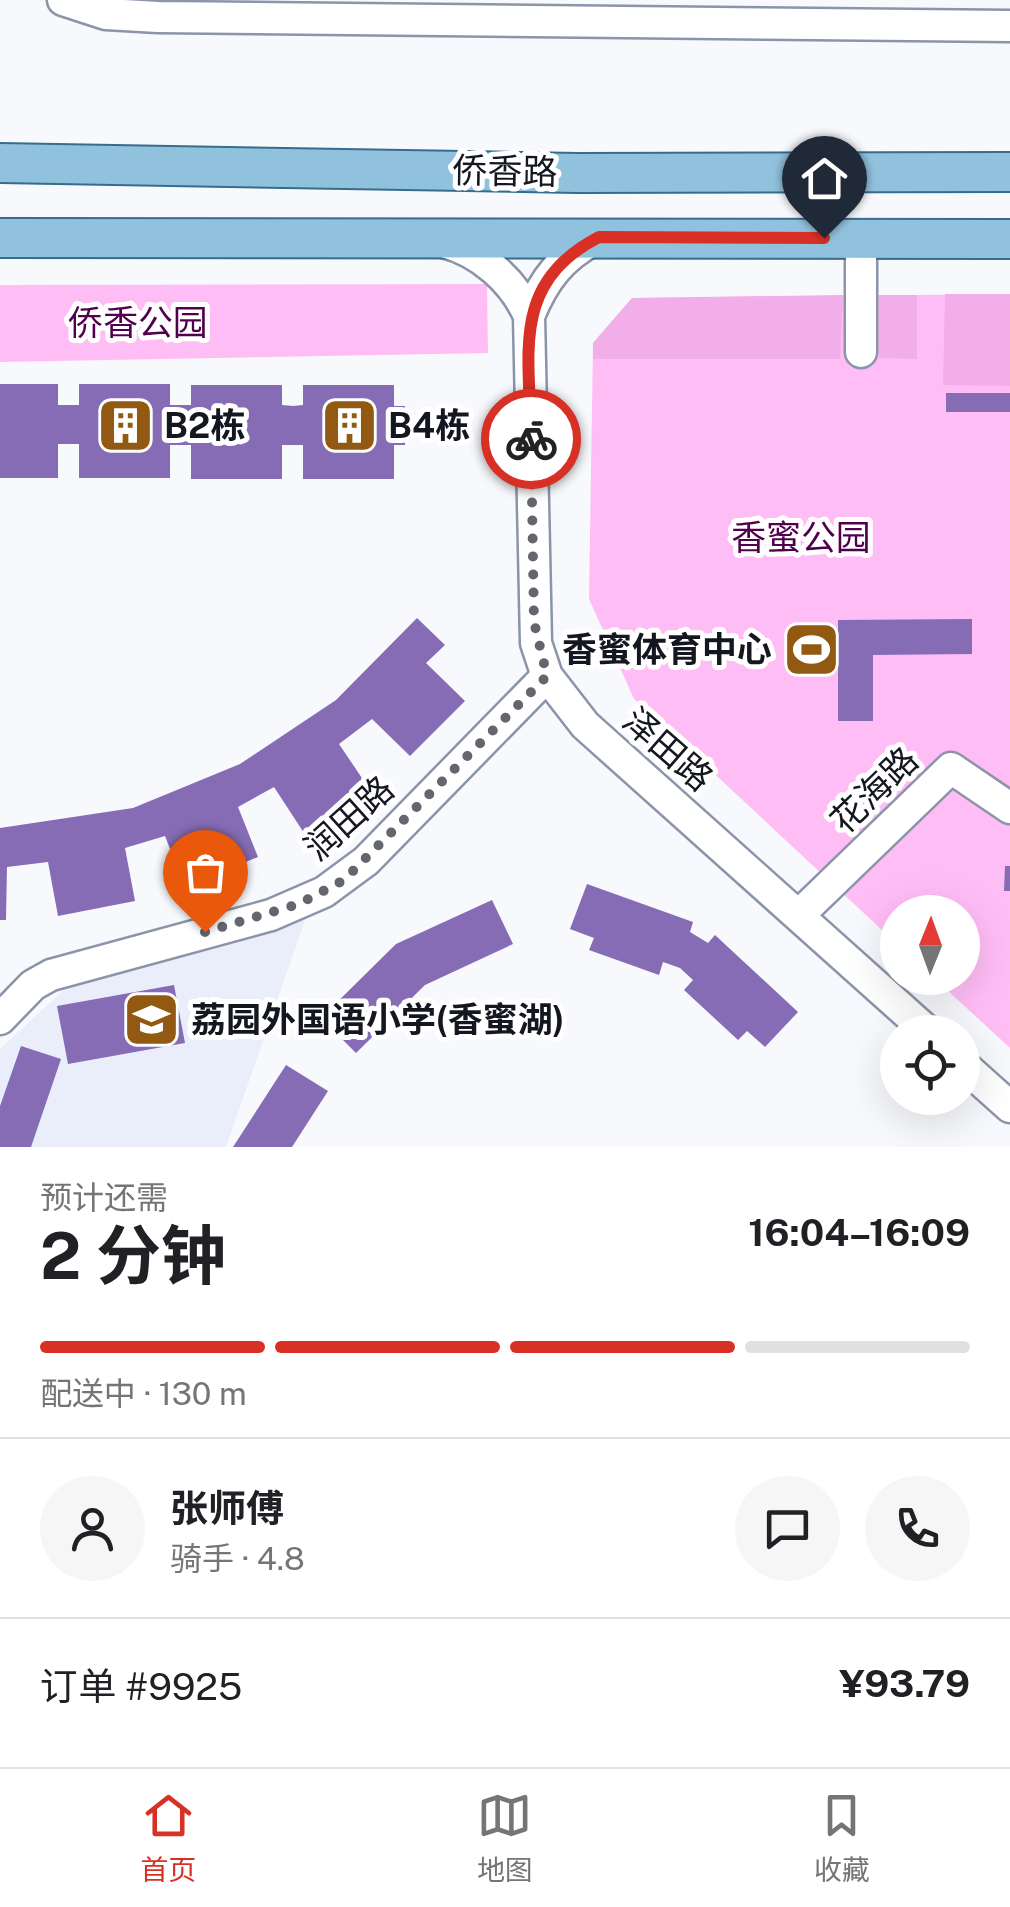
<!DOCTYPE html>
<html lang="zh">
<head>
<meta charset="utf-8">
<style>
  :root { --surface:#fff; --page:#f6f6f6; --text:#202124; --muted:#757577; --line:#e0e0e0; --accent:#d93025 }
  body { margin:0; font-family:"Public Sans","Noto Sans SC",sans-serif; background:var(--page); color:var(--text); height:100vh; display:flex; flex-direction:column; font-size:38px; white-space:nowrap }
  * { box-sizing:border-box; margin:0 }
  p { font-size:32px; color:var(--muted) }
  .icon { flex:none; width:55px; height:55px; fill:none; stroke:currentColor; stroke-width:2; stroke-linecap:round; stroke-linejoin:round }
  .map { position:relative; height:1147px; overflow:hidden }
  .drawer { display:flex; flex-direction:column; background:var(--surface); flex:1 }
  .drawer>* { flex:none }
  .needle { width:65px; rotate:1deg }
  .buttons { position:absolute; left:880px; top:895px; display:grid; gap:20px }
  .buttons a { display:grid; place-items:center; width:100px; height:100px; border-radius:50%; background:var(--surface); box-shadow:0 10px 40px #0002; font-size:50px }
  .pin { position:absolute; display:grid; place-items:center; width:85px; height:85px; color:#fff; margin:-102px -42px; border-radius:50% 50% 50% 0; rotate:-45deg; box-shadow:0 0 10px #0007 }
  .pin .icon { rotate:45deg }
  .courier { position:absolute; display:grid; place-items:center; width:100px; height:100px; margin:-50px; border:8px solid #d93025; border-radius:50%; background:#fff; color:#222; box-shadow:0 2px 12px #0007 }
  .overview em { font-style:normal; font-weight:700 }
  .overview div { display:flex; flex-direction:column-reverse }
  .overview { display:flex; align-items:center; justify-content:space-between; height:170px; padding:0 40px }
  h1 { font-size:65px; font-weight:700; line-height:75px }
  .bar { display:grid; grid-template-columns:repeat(4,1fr); gap:15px 10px; align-content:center; height:120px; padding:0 40px }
  .bar i { height:12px; border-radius:8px; background:var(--line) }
  .bar .selected { background:var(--accent) }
  .bar p { grid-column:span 4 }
  .line { display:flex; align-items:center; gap:25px; padding:0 40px; border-top:2px solid var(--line) }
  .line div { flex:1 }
  .round { display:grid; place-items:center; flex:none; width:105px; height:105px; border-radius:52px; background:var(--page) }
  .tab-bar { display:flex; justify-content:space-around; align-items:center; height:140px; border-top:2px solid var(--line); background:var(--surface); font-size:28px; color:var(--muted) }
  .tab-bar a { display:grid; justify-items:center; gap:5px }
  .tab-bar .selected { color:var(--accent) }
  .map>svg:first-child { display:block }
</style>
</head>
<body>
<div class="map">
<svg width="1010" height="1147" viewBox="0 0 1010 1147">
  <rect width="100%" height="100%" fill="#f7f9fd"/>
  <path fill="#e9eefa" d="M309 909 226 1147H0V1049L65 989Z"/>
  <path fill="#ffbdf6" d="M487 284 488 353 0 362V285Z
    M1010 294V1048L934 978H962V912H898L897 944 634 699 589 599 593 343 632 298Z"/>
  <path fill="#f2aee9" d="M945 294H1010V386L943 385Z
    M843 295 840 359H593V343L632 298Z
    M879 295H917V359L879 358Z"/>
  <path fill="#856cb4" d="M0 384H58V405H79V384H170V405H191V385H282V405L293 406 303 405V385H394V406H405V445H394V479H303V445H282V479H191V445H170V478H79V444H58V478H0Z
    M946 393H1010V412H946Z
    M417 618 445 645 426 663 465 701 410 756 372 719 339 744 370 790 304 833 274 787 238 807 258 857 185 887 165 836 125 848 135 901 58 916 48 862 7 867 6 920H0V828L133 808 240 764 336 700Z
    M972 619V654L873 655V721H838V620Z
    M1005 866H1010V891H1004Z
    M587 884 693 922 690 932 708 943 715 935 798 1012 765 1047 747 1031 738 1040 684 990 693 980 680 968 663 962 659 975 589 950 594 938 570 929Z
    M492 900 513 944 425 985 356 1053 321 1018 396 944Z
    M174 985 185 1043 68 1064 57 1006Z
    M21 1046 61 1059 31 1147H0V1106Z
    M286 1065 328 1091 292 1147H233Z"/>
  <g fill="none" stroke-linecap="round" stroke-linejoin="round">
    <defs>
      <path id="minor" d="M63 0 106 14 158 17 1010 26
        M443 242C480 251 514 281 529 316L536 643 547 676 585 725 928 1032
        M529 316C544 279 562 256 597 238
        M861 352V238
        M799 915 951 768 1010 808
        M0 1019 33 985 51 975 271 915 324 892 366 861 547 676
        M962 1064 1010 1107"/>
      <path id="major" d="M0 163 577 173 1010 172
        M0 238 1010 239"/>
    </defs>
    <use href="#minor" stroke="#8b94a9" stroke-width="35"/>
    <use href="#major" stroke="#366c8c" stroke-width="42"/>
    <use href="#minor" stroke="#fff" stroke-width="30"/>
    <use href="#major" stroke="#91c2dd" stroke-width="38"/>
  </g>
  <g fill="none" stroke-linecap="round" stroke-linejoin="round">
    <path stroke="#63666d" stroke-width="10" stroke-dasharray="0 18" d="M205 932 299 904 344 880 547 676 534 622 531 439"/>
    <path stroke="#d93025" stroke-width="12" d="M531 439C530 353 510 283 599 237L824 238"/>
  </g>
  <defs>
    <symbol id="building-square" viewBox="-11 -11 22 22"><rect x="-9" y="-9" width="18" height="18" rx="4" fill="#915911" stroke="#fff"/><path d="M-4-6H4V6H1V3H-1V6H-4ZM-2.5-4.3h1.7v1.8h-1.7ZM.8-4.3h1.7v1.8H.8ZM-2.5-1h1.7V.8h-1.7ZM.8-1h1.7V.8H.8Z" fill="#fff"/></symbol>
    <symbol id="stadium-square" viewBox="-11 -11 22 22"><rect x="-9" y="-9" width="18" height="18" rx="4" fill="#915911" stroke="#fff"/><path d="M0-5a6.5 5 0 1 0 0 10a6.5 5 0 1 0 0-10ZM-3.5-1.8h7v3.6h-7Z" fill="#fff"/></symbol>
    <symbol id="school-square" viewBox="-11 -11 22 22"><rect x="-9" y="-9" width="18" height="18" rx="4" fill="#915911" stroke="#fff"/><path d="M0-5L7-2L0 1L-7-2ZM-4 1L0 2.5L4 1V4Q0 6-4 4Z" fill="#fff"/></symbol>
  </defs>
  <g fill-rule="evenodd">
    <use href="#building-square" x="94" y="394" width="63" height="63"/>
    <use href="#building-square" x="318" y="394" width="63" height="63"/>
    <use href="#stadium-square" x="780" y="618" width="63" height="63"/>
    <use href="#school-square" x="120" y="988" width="63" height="63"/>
  </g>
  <g text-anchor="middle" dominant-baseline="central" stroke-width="10" stroke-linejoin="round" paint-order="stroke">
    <g font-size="35" fill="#14171f" stroke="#fff">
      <text transform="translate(505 171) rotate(1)">侨香路</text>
      <text transform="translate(668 749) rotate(41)">泽田路</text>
      <text transform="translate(874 790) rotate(-44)">花海路</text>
      <text transform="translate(349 818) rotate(-42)">润田路</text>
    </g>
    <g font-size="35" fill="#51004d" stroke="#fff">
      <text x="138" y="322">侨香公园</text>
      <text x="801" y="537">香蜜公园</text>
    </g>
    <g font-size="35" font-weight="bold" fill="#14171f" stroke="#fff" text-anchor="start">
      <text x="164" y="425">B2栋</text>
      <text x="388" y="425">B4栋</text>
      <text x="772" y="649" text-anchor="end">香蜜体育中心</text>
      <text x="191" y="1019">荔园外国语小学(香蜜湖)</text>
    </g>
  </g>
</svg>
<div class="buttons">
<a><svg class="needle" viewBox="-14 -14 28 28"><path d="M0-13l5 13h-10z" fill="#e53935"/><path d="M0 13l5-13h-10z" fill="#757577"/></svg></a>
<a><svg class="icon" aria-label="locate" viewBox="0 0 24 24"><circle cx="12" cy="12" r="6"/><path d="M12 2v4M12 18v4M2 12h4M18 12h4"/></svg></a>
</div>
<div class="pin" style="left:205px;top:932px;background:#ea580c"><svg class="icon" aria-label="bag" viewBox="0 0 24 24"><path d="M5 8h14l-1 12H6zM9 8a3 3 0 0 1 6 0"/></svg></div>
<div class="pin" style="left:824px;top:238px;background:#1f2937"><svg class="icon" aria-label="home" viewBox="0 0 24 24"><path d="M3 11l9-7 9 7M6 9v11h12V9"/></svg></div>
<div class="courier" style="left:531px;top:439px"><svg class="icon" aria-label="bike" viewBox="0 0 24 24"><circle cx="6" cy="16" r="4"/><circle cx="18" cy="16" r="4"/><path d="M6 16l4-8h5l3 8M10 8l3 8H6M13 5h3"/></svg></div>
</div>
<section class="drawer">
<div class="overview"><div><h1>2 分钟</h1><p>预计还需</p></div><em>16:04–16:09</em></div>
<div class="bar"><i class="selected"></i><i class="selected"></i><i class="selected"></i><i></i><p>配送中 · 130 m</p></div>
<div class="line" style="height:180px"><a class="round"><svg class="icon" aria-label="person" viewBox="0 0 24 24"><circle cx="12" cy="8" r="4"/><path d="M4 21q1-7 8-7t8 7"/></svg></a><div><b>张师傅</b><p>骑手 · 4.8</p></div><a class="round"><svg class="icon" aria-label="chat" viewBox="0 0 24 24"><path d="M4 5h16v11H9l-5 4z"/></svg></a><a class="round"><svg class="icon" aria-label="phone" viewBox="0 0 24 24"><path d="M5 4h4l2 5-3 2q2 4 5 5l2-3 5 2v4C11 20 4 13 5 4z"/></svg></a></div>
<div class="line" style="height:130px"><div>订单 #9925</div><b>¥93.79</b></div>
</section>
<nav class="tab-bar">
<a class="selected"><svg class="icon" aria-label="home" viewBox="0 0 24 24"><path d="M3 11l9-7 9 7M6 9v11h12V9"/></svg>首页</a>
<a><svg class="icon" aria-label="map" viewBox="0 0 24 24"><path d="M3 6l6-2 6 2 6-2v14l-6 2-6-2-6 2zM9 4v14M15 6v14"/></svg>地图</a>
<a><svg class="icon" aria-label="saved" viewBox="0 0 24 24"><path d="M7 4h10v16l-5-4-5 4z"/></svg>收藏</a>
</nav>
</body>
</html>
